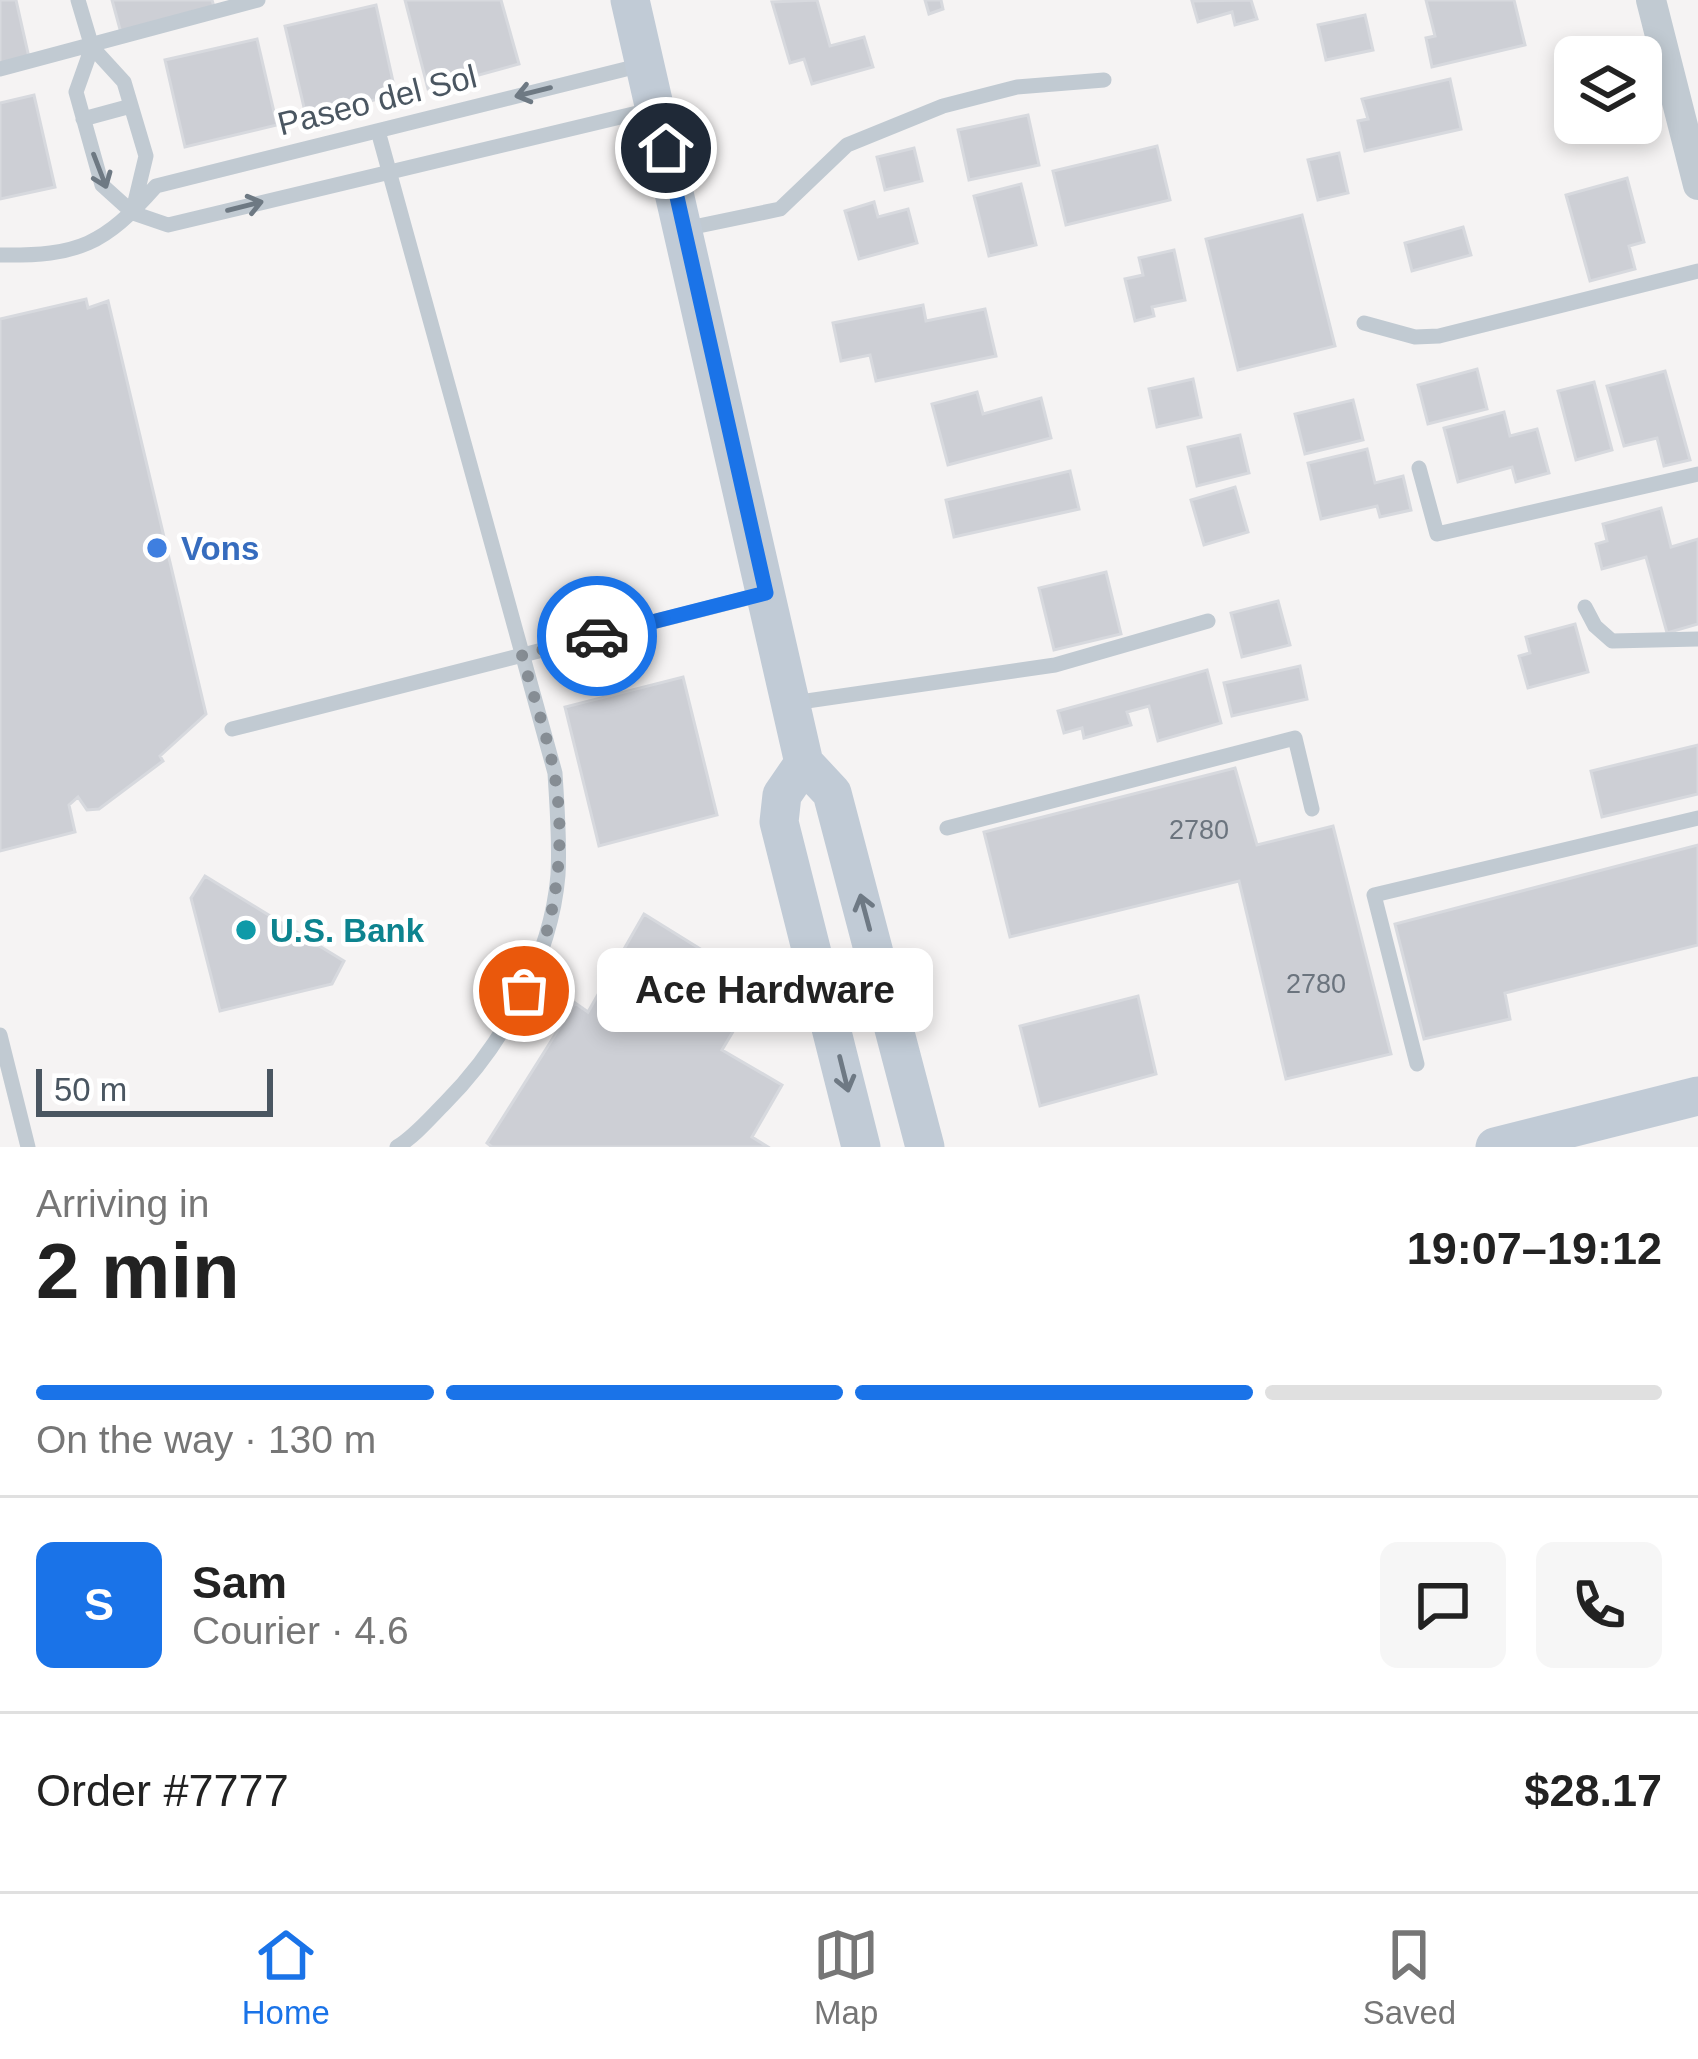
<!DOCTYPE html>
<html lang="en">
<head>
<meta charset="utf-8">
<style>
  :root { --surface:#fff; --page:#f6f6f6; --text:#222; --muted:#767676; --line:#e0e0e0; --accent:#1a73e8 }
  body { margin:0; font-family:Arial,sans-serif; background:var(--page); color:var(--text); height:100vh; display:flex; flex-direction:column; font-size:45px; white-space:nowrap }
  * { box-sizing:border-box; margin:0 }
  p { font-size:39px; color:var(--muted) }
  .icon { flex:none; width:66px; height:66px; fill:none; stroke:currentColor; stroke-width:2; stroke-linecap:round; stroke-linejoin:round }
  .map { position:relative; height:1147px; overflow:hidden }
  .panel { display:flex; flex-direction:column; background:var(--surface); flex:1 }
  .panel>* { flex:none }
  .buttons { position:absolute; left:1554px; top:36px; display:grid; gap:24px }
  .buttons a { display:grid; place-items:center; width:108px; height:108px; border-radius:18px; background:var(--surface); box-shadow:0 6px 18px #0003; font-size:60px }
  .scale { position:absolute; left:36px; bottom:30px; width:237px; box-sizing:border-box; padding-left:12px; border:6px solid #4a5661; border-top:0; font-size:33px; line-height:42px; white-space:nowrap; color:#4a5661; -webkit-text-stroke:9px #fff; paint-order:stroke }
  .pin { position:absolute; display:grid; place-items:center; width:102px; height:102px; color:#fff; margin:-51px; border:6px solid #fff; border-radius:50%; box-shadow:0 3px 12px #0007 }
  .courier { position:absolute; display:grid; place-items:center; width:120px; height:120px; margin:-60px; border:9px solid #1a73e8; border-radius:50%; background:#fff; color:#222; box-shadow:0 3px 15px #0007 }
  .bubble { position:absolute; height:84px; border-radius:18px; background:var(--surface); box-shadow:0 6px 18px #0003; font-size:39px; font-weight:700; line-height:84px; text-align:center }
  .overview em { font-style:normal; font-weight:700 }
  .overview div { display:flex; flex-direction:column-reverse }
  .overview { display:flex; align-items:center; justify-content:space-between; height:204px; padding:0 36px }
  h1 { font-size:78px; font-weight:700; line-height:90px }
  .bar { display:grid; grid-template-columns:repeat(4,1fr); gap:18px 12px; align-content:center; height:144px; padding:0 36px }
  .bar i { height:15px; border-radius:9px; background:var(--line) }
  .bar .selected { background:var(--accent) }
  .bar p { grid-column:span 4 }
  .line { display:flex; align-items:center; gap:30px; padding:0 36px; border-top:3px solid var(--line) }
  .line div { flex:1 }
  .round { display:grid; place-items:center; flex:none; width:126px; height:126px; border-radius:18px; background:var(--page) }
  .tab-bar { display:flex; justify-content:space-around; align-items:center; height:168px; border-top:3px solid var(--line); background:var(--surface); font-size:33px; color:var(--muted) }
  .tab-bar a { display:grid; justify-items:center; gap:6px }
  .tab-bar .selected { color:var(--accent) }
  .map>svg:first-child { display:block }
</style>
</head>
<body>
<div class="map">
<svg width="1698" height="1147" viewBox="0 0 1698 1147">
  <rect width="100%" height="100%" fill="#f5f3f3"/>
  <path fill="#cdcfd5" stroke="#d7d9de" stroke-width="3" d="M0 0H16L30 62 0 68Z
    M112 0H212L215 10 121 33Z
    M405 0H501L519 64 428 89Z
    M817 0 830 46 864 37 873 67 812 84 804 59 790 63 772 2Z
    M925 0H941L943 9 929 14Z
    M1251 0 1257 19 1235 25 1232 12 1198 22 1192 1Z
    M1426 0H1514L1525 45 1432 67 1426 38 1435 36Z
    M376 5 396 95 306 116 285 26Z
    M1365 15 1373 50 1326 60 1318 25Z
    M257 39 277 125 185 147 165 60Z
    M1450 79 1461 129 1365 151 1358 121 1368 119 1362 99Z
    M34 95 55 187 0 199V103Z
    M1028 115 1039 165 969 180 958 130Z
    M1157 146 1170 200 1066 225 1053 171Z
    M914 148 922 181 885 190 877 157Z
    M1339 153 1348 193 1318 200 1308 160Z
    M1627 178 1644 242 1629 246 1635 269 1590 281 1566 195Z
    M1021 184 1036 245 989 256 974 196Z
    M874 202 878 217 908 209 917 243 859 259 845 211Z
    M1302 215 1335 346 1238 370 1206 239Z
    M1463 227 1471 255 1412 271 1405 243Z
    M1174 250 1185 300 1152 307 1154 316 1135 321 1125 279 1143 275 1139 258Z
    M86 299 88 308 108 301 206 714 160 756 163 761 99 809 87 810 78 797 69 805 75 832 0 851V319Z
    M923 305 926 321 985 309 996 356 876 381 870 355 841 361 833 323Z
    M1477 369 1487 409 1428 424 1418 385Z
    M1665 371 1690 460 1664 466 1657 438 1624 446 1607 386Z
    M1193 379 1201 417 1157 427 1149 389Z
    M1594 382 1612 450 1576 460 1558 391Z
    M977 392 983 414 1041 398 1051 438 948 465 932 404Z
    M1353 400 1363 440 1305 454 1295 414Z
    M1504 412 1510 436 1537 429 1549 473 1516 482 1512 467 1458 482 1444 428Z
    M1240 435 1249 473 1197 486 1188 447Z
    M1367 449 1375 483 1403 476 1411 510 1380 517 1377 506 1321 519 1308 463Z
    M1070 471 1079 509 954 537 946 500Z
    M1235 487 1248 532 1204 545 1191 500Z
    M1661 508 1671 547 1698 539V624L1667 633 1646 557 1602 569 1596 544 1607 541 1603 524Z
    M1106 572 1121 634 1054 650 1039 588Z
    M1278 601 1290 645 1242 657 1231 613Z
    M1575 624 1588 672 1528 688 1519 656 1530 653 1526 637Z
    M1300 666 1307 699 1232 716 1224 683Z
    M1207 670 1221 723 1158 741 1149 706 1127 712 1131 725 1084 738 1082 728 1064 733 1058 711Z
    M683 677 717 815 599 846 565 707Z
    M1698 745V794L1602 817 1591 771Z
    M1235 768 1257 845 1333 826 1391 1054 1286 1079 1239 881 1010 937 984 832Z
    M1698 845V945L1505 993 1510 1019 1424 1039 1395 924Z
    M205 876 344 961 332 984 220 1011 191 898Z
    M644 914 760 986 722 1050 782 1085 752 1137 768 1147H492L487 1143 575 1003 588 1012Z
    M1138 996 1156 1074 1040 1106 1020 1026Z"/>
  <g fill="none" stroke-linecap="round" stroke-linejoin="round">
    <path stroke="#c1cad2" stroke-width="15" d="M78 0 92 47 124 82 146 156 134 206
      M92 47 76 92 102 185 133 213 168 225 654 109
      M0 69 258 0
      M83 119 131 106
      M378 131 555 773C557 807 560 841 558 875 551 958 503 1045 445 1103 430 1118 415 1136 397 1147
      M684 229 780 209 847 145 943 106 1017 87 1104 80
      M0 255C79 256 104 245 156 186L642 65
      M1364 323 1415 337 1439 336 1698 271
      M1419 468 1437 534 1698 474
      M1585 607 1595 626 1612 641 1698 639
      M793 703 1055 665 1208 621
      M232 729 763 594
      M947 828 1295 738 1312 809
      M0 1035 28 1147
      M1417 1064 1374 895 1698 818"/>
    <path stroke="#c1cad2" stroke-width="30" d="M1651 0 1698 185"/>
    <path stroke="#c1cbd6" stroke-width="39" d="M630 0 804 763 832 793 925 1147
      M804 763 782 795 779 822 861 1147
      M1495 1147 1698 1096"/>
  </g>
  <defs><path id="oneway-shaft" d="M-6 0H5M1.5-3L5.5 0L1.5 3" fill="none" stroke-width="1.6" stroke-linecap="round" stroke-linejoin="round" transform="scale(3)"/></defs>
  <g stroke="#6e7983">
    <use href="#oneway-shaft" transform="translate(533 92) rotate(166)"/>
    <use href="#oneway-shaft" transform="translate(100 171) rotate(69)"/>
    <use href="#oneway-shaft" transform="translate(245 206) rotate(-14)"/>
  </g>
  <g stroke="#6e7984">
    <use href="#oneway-shaft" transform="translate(865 912) rotate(-105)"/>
    <use href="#oneway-shaft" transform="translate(844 1074) rotate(76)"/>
  </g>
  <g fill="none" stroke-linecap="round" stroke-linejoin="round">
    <path stroke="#868d94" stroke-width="12" stroke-dasharray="0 21.6" d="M524 991C557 928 567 841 554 772 547 733 532 693 522 655L597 636"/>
    <path stroke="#1a73e8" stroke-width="15" d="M597 636 766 593 666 148"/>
  </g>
  <circle fill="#3f7fe0" stroke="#fff" stroke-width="4.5" cx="157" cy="548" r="12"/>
  <circle fill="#0f9aa8" stroke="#fff" stroke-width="4.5" cx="246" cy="930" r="12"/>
  <g text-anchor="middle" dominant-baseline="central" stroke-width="9" stroke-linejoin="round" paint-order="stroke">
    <g font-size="27" fill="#6b747e">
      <text x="1199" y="830">2780</text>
      <text x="1316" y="984">2780</text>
    </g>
    <g font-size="33" fill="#4a5661" stroke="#fff">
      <text transform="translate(377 100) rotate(-14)">Paseo del Sol</text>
    </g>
    <g font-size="33" font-weight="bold" fill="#366cbe" stroke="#fff" text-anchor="start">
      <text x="181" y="548">Vons</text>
    </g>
    <g font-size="33" font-weight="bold" fill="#0d838f" stroke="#fff" text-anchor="start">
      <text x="270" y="930">U.S. Bank</text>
    </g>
  </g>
</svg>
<div class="buttons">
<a><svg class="icon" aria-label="layers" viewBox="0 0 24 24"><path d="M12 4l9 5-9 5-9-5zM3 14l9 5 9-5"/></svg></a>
</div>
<div class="scale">50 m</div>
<div class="pin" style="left:524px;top:991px;background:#ea580c"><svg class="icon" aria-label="bag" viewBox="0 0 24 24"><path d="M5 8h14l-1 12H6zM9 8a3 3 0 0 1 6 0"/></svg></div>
<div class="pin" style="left:666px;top:148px;background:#1f2937"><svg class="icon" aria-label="home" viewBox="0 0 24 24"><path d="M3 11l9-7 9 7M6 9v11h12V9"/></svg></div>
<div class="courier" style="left:597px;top:636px"><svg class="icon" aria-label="car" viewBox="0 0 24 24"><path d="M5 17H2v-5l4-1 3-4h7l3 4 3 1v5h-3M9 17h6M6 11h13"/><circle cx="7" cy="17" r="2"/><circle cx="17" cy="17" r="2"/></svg></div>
<div class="bubble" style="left:597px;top:948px;width:336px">Ace Hardware</div>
</div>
<section class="panel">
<div class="overview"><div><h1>2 min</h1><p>Arriving in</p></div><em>19:07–19:12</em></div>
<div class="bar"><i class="selected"></i><i class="selected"></i><i class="selected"></i><i></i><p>On the way · 130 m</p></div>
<div class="line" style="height:216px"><b class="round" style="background:var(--accent);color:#fff">S</b><div><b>Sam</b><p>Courier · 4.6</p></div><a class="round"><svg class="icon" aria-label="chat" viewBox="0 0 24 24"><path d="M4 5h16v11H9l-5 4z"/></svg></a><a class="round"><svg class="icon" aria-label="phone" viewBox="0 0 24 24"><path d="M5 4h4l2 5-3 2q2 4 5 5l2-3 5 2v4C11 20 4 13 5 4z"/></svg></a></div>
<div class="line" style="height:156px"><div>Order #7777</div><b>$28.17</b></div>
</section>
<nav class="tab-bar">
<a class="selected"><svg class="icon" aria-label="home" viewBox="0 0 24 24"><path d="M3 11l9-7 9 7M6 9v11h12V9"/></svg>Home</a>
<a><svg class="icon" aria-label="map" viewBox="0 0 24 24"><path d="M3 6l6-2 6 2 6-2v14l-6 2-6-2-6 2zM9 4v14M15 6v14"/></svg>Map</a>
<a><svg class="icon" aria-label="saved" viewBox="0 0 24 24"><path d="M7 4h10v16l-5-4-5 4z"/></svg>Saved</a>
</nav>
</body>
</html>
